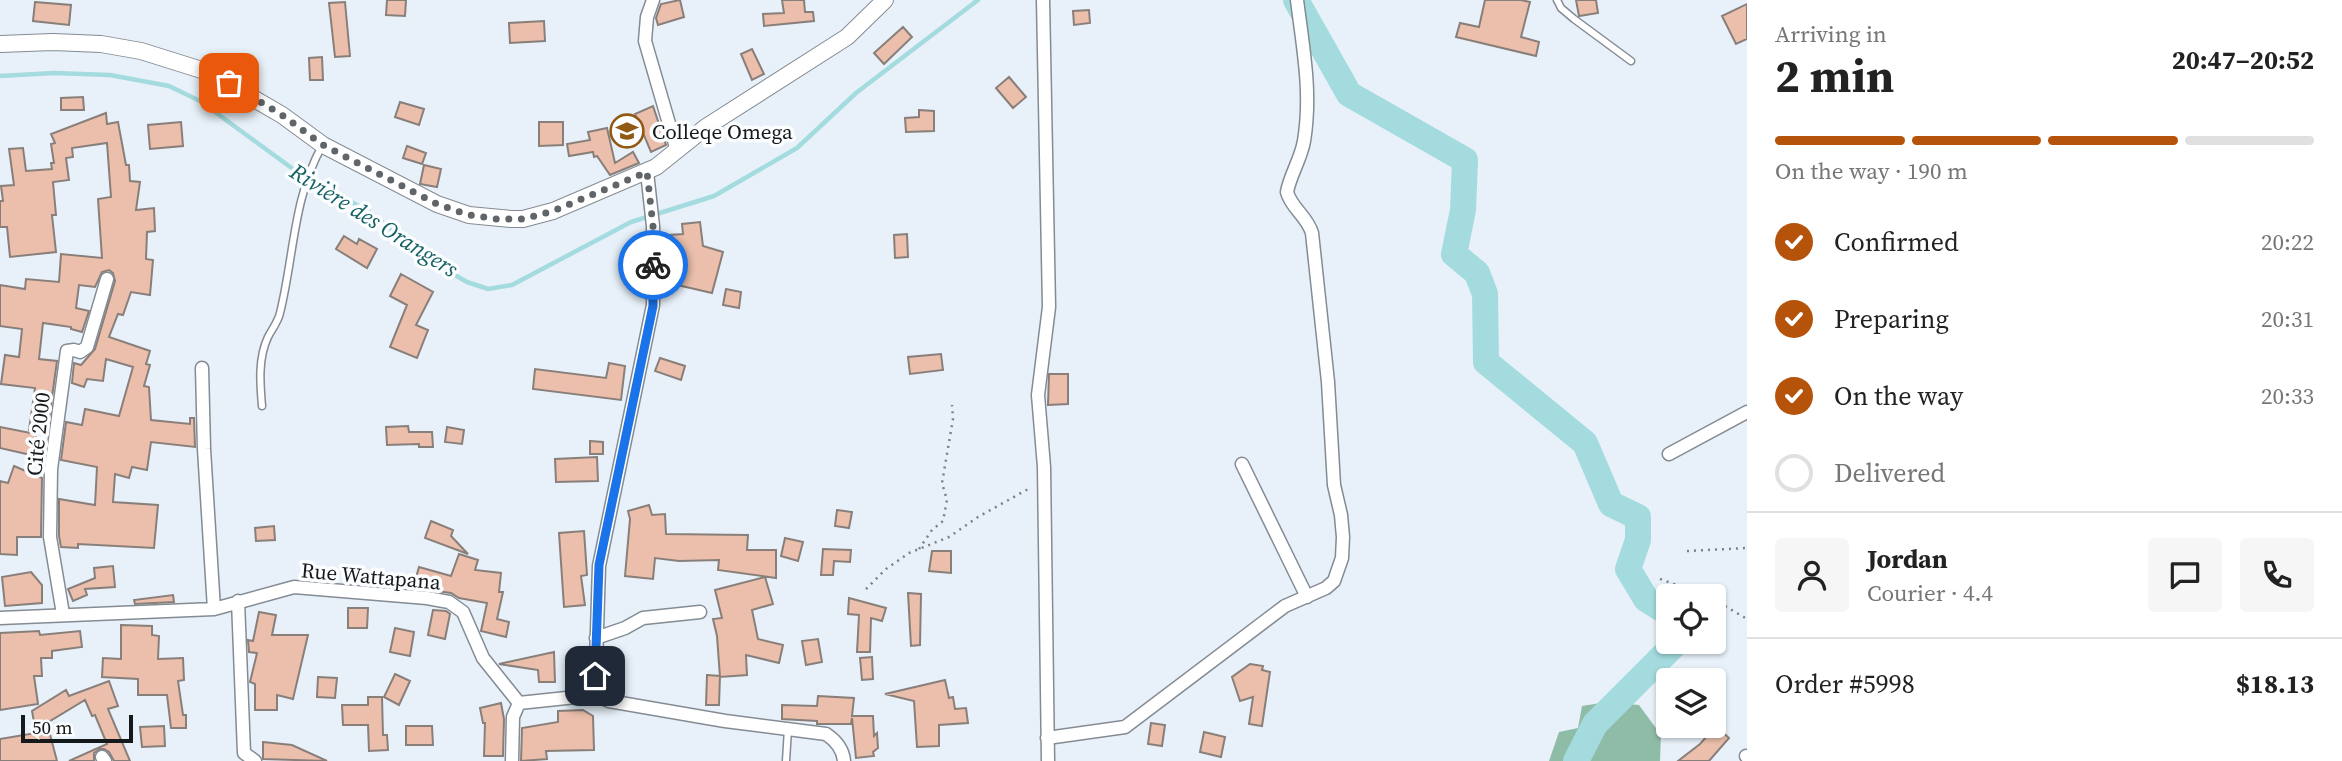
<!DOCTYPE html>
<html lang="en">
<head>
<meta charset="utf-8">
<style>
  :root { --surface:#fff; --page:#f6f6f6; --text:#222; --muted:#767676; --line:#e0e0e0; --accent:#b45309 }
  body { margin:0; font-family:"Source Serif 4",serif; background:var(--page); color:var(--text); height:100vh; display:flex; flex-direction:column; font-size:26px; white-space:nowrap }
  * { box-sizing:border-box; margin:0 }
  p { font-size:23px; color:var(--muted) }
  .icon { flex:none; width:38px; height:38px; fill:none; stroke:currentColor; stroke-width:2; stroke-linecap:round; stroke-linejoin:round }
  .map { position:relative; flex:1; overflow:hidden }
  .details { display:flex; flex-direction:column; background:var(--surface); width:595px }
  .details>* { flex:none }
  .controls { position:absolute; left:1656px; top:584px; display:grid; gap:14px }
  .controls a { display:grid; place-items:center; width:70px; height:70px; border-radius:7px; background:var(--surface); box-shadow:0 2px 5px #0004; font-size:35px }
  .scale { position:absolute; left:21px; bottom:18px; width:112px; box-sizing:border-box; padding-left:7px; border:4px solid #16191b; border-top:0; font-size:19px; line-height:24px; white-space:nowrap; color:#16191b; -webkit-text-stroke:5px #fbfdff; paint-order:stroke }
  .pin { position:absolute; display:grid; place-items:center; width:60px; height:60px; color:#fff; margin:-30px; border-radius:14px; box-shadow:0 4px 10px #0006 }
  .courier { position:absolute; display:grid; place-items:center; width:70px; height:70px; margin:-35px; border:5px solid #1a73e8; border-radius:50%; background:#fff; color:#222; box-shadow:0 2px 9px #0007 }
  .headline em { font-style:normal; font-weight:700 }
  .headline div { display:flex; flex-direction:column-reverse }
  .headline { display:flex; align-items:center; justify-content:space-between; height:119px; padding:0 28px }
  h1 { font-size:46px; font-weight:700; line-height:52px }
  .bar { display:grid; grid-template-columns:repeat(4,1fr); gap:10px 7px; align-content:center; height:84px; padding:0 28px }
  .bar i { height:9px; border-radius:5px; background:var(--line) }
  .bar .selected { background:var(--accent) }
  .bar p { grid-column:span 4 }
  .line { display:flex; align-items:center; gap:18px; padding:0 28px; border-top:2px solid var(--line) }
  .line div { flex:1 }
  .round { display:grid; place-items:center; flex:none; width:74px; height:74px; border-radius:7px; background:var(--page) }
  ol { padding:0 28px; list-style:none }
  li { display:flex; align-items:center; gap:21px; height:77px }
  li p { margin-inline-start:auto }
  li .icon { padding:7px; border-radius:50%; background:var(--accent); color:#fff; stroke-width:4 }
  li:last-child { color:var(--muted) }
  li i { width:38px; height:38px; border:4px solid var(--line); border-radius:50% }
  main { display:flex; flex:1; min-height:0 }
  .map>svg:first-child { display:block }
</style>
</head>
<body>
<main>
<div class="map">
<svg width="1747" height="761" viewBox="0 0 1747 761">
  <rect width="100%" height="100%" fill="#e8f1f9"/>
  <path fill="#8fbca7" d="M1607 702 1639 705 1661 735 1660 761H1549L1559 732 1578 728 1582 706Z"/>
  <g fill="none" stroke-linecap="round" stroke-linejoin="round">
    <path stroke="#a4dbde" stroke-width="4.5" d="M0 76 54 73 110 75 169 86 200 101 293 169 371 213 431 261 467 282 488 289 512 285 631 222 714 196 797 148 856 93 978 0"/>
    <path stroke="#a4dbde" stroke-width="26" d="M1296 0 1349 94 1465 160 1463 210 1454 254 1477 273 1485 294 1486 362 1585 443 1611 504 1638 517V540L1628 569 1646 599 1668 613
      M1576 761 1595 724 1673 646V642"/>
  </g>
  <path fill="#ebbfac" stroke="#897f7a" stroke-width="2" d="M387 0H406L405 16 386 15Z
    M680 0 684 17 658 25 656 18 661 4Z
    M782 0H804L805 12H813L814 21 764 26 763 14 784 13Z
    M1485 0H1521L1530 2 1521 37 1539 42 1536 56 1456 37 1460 23 1479 27Z
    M1576 0H1596L1598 13 1579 16Z
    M35 2 71 5 69 25 33 21Z
    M345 2 350 56 335 57 329 3Z
    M1747 4V39L1736 44 1722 16Z
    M1089 10 1090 23 1074 25 1073 11Z
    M544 21 545 41 510 43 509 23Z
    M903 27 912 37 884 64 874 53Z
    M752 49 764 74 752 80 741 54Z
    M322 57 323 80H310L309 58Z
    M1009 77 1026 97 1013 108 996 88Z
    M83 97 84 110H61V98Z
    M400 102 424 109 419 125 395 117Z
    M653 106 666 145 651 152 635 114Z
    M919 110 934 111V131L906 132 905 118 919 117Z
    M106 113 107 124 118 122 126 165H129L130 181 140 182 136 210 154 208 155 231 147 232 146 259 153 260 150 295 131 292 123 315 118 314 109 337 150 351 146 364 150 365 144 386 149 387 151 420 190 424V418H194L195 447 151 442 147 470 132 467 129 478 115 474 113 502 158 505 154 548 78 544V548L61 547 59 536V499L95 505 97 467 61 460 66 422 82 425 85 409 119 416 133 367 106 359 103 381 87 379 84 387 72 383 74 363 81 365 95 349 115 281 113 273 109 270 102 272 95 287 79 285 76 308 89 311 82 332 71 329V327L43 323 39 359 57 361 47 433 29 430 35 388 1 384 5 355 19 357 22 329 0 326V285L25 289 26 279 59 282 61 254 102 258 98 199 111 197 107 143 72 148 73 157 66 158 69 180 53 182 56 215H52L56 252 10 257 7 227H0V201H3L1 186 14 185 9 149 23 148 26 171 52 169 51 163H54L51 144 55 143 51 134Z
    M181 122 183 146 150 149 148 125Z
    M539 122H563V145L539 146Z
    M607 128 615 163 633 152 639 163 610 175 597 156 594 157 593 152 569 156 567 144 590 140 588 132Z
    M407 146 426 153 422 164 403 158Z
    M424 165 441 169 437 187 420 184Z
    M700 222 703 246 723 252 712 293 673 284 676 272 668 270 671 255 669 235 683 234 682 224Z
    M907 234 908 257 895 258 894 235Z
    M344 236 357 244 359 239 377 249 367 268 336 249Z
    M401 274 433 292 416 325 428 330 417 358 390 347 407 305 390 296Z
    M726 289 741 292 739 308 723 305Z
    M941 354 943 370 910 374 908 357Z
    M660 358 685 366 681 380 655 371Z
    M609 363 625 366 621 400 533 389 535 369 606 378Z
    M1049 374H1068V404L1048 405Z
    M408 426 409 432H432L433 447H419V444L387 445 386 427Z
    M0 427 36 434 35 456 0 448Z
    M447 427 464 430 462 444 445 442Z
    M590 441 603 442V454H590Z
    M597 457 598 481 556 482 555 459Z
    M14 466 42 478 41 537H17V555L0 554V481L8 483Z
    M649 505 652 515 665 514 666 534 748 535 747 550H776V578L718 570 719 560 679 561 655 558 653 579 625 576 630 519 628 511Z
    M837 510 852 512 849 528 835 526Z
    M431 521 453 530 451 536 468 554 425 538Z
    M274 526 275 540 256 541 255 528Z
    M584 531 587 575 581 576 585 605 564 607 559 533Z
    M785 538 803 542 798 561 781 556Z
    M823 549 851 550 850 562 834 561 833 575H821Z
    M932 551H951V573L929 571Z
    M459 554 478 560 475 570 501 573 499 592H503L497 619 509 622 506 637 481 631 487 603 459 598 451 593 413 588 419 567 451 576Z
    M113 566 115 587 85 589 87 595 73 601 68 589 95 578 94 568Z
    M31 572 42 585V603L5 606 2 577Z
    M765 577 773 604 752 610 758 639 783 645 779 663 746 655 747 675 720 677 717 636 713 619 722 618 715 590Z
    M908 593 921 594 920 645 911 646Z
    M173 595 174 602 135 604 134 600Z
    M849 598 886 608 882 621 871 618 870 652H857L859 615 848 614Z
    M348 608H368L367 628H348Z
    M433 610 446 611 450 614 445 639 428 635Z
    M259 612 276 615 272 635H308L293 699 277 695V710H255V684L250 682 257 653 249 652 248 640 253 641Z
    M121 625 152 626V635L159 636 158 659 183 658 184 680 178 681 183 715H186V728H171L167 695H138V679L102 677 103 658 121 659Z
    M395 628 414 632 410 656 390 652Z
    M39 631 40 635 80 631 82 647 52 651V658H41L42 676H34L38 704 0 710V633Z
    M818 639 822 662 806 665 802 641Z
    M554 652 555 682H539L538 670 499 664Z
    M872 657 873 679 862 680 860 658Z
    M1250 664 1263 666 1262 670 1270 672 1262 726 1249 724 1253 697 1240 701 1232 677Z
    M395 674 410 681 399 705 384 697Z
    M707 675 720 676 719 705H706Z
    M318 677 337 678 335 698 317 697Z
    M945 680 949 698 953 697 955 709 966 708 968 723 939 725V746L917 747 914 701 885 694Z
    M109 681 118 706 108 709 130 761H114L109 752 102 748 94 753V761H69L107 744 95 715 92 716 85 700 47 723 57 761H0V739L36 733 32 711 66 690 69 696Z
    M818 696 854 698 852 716H873L874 736 877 733 878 748 873 752 874 756 856 758 852 718 851 724H817V721L782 719V705L817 706Z
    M368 697H382L383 735H387L388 750 369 751 368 725H343L342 705H368Z
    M501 703 504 719 503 756H484L485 723H483L480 708Z
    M583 710 593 716 594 750 546 751 547 759 521 761 522 728 558 722V711Z
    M1151 723 1165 725 1162 746 1148 744Z
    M164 726 165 746 142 747 140 727Z
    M406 726H432L433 745H406Z
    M1716 726 1729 738 1709 761H1678L1700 744Z
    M1204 732 1225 737 1221 757 1200 752Z
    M263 742 292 745 327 761 263 759Z"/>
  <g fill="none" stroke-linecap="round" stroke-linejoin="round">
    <defs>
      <path id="service" d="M1557 0 1561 8 1574 19 1631 61
        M262 406C260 383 258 358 268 337 272 329 278 322 280 313 294 257 293 198 322 146
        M786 761 788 729"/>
      <path id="minor" d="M653 0 647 17 645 41 677 151
        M1043 0 1049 307 1038 395 1044 467 1048 761
        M202 368 204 449 214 609
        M1669 454 1747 412
        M1242 464 1307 597
        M238 601 244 753 255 761
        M63 614 50 537 51 469 67 351 74 350 80 352 87 347 107 279
        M0 618 214 609 294 587 427 598 449 602 463 612 483 658 519 703
        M596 638 625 628 643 618 700 612
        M595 695 599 566 653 305V226L647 172
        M1047 738 1125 727 1285 606 1326 588 1334 581 1342 558 1343 537 1341 515 1334 485 1328 382 1312 233C1307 216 1291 208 1287 192 1290 175 1301 159 1304 141 1312 93 1303 48 1297 0
        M1746 756 1747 757
        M102 757 105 761
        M512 761 513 717 519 703 595 695 609 701 725 721 826 734C835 740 843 749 844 761"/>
      <path id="tertiary" d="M0 44 53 42 101 44 141 51 208 72 282 115 323 145 437 204 469 215 511 219H523L553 211 656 167 706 127 847 37 885 0"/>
    </defs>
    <use href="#service" stroke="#848b93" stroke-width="9"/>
    <use href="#minor" stroke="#848b93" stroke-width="15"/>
    <use href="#tertiary" stroke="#848b93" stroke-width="18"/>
    <path stroke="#7a8085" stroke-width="2.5" stroke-dasharray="2 5" stroke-linecap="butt" d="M919 549 932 530 943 521 947 500 942 483 953 419 952 405
      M1687 551 1747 548
      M1660 579 1710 597
      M866 589 886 569 909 553 949 537 978 517 1030 488
      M1713 599 1747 619"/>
    <use href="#service" stroke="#fff" stroke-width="6"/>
    <use href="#minor" stroke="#fff" stroke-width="12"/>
    <use href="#tertiary" stroke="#fff" stroke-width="16"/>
  </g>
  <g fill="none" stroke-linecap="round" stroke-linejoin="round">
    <path stroke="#606569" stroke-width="7" stroke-dasharray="0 12.6" d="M229 83 282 115 323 145 437 204 469 215 497 219H523L553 211 647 172 653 226V265"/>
    <path stroke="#1a73e8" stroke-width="9" d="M595 676 599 565 653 306V265"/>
  </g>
  <defs>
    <symbol id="school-ring" viewBox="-11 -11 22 22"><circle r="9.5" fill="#fbfdff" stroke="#915912" stroke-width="1.5"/><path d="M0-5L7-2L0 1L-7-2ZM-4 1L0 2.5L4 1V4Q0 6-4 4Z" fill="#915912"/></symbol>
  </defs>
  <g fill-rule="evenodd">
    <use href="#school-ring" x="608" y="112" width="38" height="38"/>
  </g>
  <g text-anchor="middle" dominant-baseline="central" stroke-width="7" stroke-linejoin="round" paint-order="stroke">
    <g font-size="21" fill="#16191b" stroke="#fbfdff" text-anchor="start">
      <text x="652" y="131">Colleqe Omega</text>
    </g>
    <g font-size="21" fill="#16191b" stroke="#fbfdff">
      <text transform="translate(38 434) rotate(-84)">Cité 2000</text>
      <text transform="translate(371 576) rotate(5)">Rue Wattapana</text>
    </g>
    <g font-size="23" font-style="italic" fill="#156063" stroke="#fbfdff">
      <text transform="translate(374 220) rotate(32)">Rivière des Orangers</text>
    </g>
  </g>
</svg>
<div class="controls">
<a><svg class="icon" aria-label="locate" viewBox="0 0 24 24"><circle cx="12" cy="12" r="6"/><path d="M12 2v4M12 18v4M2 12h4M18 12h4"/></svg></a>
<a><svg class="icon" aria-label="layers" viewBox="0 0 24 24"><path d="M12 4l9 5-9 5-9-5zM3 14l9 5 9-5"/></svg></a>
</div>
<div class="scale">50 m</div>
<div class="pin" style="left:229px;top:83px;background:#ea580c"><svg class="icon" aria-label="bag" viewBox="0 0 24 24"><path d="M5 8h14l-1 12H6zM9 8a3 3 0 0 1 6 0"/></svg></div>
<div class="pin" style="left:595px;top:676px;background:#1f2937"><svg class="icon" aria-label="home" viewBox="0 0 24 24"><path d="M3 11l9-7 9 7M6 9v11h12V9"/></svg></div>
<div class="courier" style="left:653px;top:265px"><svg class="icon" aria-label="bike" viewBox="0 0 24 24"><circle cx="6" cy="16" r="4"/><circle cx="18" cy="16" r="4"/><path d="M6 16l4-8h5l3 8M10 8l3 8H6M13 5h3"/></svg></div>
</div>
<section class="details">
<div class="headline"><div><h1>2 min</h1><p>Arriving in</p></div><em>20:47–20:52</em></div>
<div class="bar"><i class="selected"></i><i class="selected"></i><i class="selected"></i><i></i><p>On the way · 190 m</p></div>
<ol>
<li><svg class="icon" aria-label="check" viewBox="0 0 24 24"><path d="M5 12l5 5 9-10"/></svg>Confirmed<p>20:22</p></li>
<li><svg class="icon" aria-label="check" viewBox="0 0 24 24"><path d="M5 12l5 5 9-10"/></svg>Preparing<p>20:31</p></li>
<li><svg class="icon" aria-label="check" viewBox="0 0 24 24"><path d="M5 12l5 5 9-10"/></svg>On the way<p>20:33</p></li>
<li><i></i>Delivered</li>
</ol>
<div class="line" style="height:126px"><a class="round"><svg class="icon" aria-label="person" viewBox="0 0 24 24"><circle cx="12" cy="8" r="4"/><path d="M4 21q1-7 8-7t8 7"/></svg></a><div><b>Jordan</b><p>Courier · 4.4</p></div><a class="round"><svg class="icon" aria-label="chat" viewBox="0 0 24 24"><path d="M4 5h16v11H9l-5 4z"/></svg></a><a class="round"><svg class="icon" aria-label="phone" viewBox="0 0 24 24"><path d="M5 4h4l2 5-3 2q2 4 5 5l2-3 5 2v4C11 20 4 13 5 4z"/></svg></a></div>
<div class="line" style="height:91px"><div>Order #5998</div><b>$18.13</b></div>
</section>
</main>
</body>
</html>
